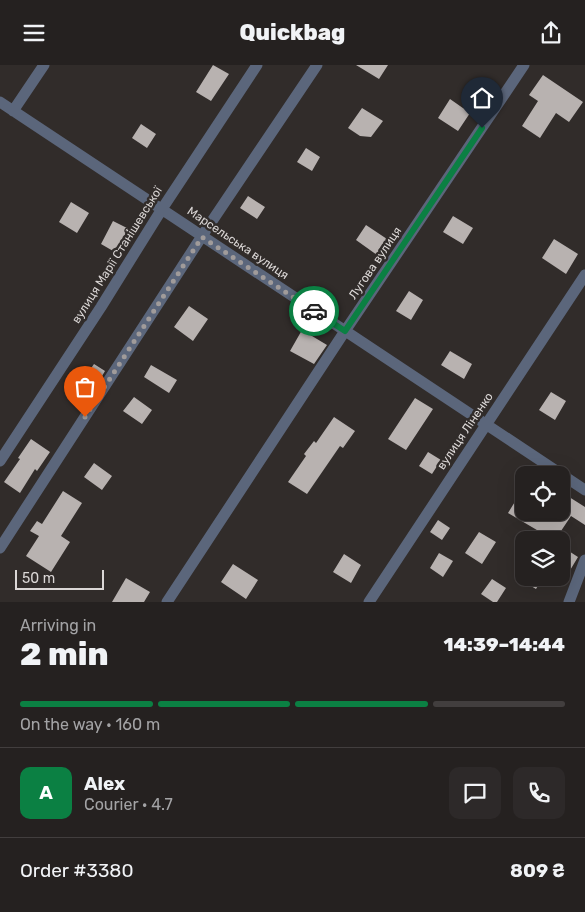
<!DOCTYPE html>
<html lang="en">
<head>
<meta charset="utf-8">
<style>
  :root { --surface:#252120; --page:#2d2929; --text:#f1f3f6; --muted:#a3a3a5; --line:#423e3e; --accent:#0b8043 }
  body { margin:0; font-family:Rubik,sans-serif; background:var(--page); color:var(--text); height:100vh; display:flex; flex-direction:column; font-size:19px; white-space:nowrap }
  * { box-sizing:border-box; margin:0 }
  p { font-size:16px; color:var(--muted) }
  .icon { flex:none; width:28px; height:28px; fill:none; stroke:currentColor; stroke-width:2; stroke-linecap:round; stroke-linejoin:round }
  .map { position:relative; height:537px; overflow:hidden }
  .panel { display:flex; flex-direction:column; background:var(--surface); flex:1 }
  .panel>* { flex:none }
  .tools { position:absolute; left:515px; top:401px; display:grid; gap:10px }
  .tools a { display:grid; place-items:center; width:55px; height:55px; border-radius:10px; background:var(--surface); box-shadow:0 5px 20px #0002,0 0 0 1px var(--line); font-size:25px }
  .scale { position:absolute; left:15px; bottom:12px; width:89px; box-sizing:border-box; padding-left:5px; border:2px solid #dbd7d6; border-top:0; font-size:14px; line-height:18px; white-space:nowrap; color:#dbd7d6; -webkit-text-stroke:4px #312c2a; paint-order:stroke }
  .pin { position:absolute; display:grid; place-items:center; width:42px; height:42px; color:#fff; margin:-51px -21px; border-radius:50% 50% 50% 0; rotate:-45deg; box-shadow:0 0 5px #0007 }
  .pin .icon { rotate:45deg }
  .courier { position:absolute; display:grid; place-items:center; width:50px; height:50px; margin:-25px; border:4px solid #0b8043; border-radius:50%; background:#fff; color:#222; box-shadow:0 1px 6px #0007 }
  .head em { font-style:normal; font-weight:800 }
  .head div { display:flex; flex-direction:column-reverse }
  .head { display:flex; align-items:center; justify-content:space-between; height:85px; padding:0 20px }
  h1 { font-size:32px; font-weight:800; line-height:38px }
  .bar { display:grid; grid-template-columns:repeat(4,1fr); gap:8px 5px; align-content:center; height:60px; padding:0 20px }
  .bar i { height:6px; border-radius:4px; background:var(--line) }
  .bar .selected { background:var(--accent) }
  .bar p { grid-column:span 4 }
  .line { display:flex; align-items:center; gap:12px; padding:0 20px; border-top:1px solid var(--line) }
  .line div { flex:1 }
  .round { display:grid; place-items:center; flex:none; width:52px; height:52px; border-radius:10px; background:var(--page) }
  header { display:flex; justify-content:space-between; align-items:center; height:65px; padding:0 20px; background:var(--surface); font-size:22px; font-weight:800 }
  .map>svg:first-child { display:block }
</style>
</head>
<body>
<header><svg class="icon" aria-label="menu" viewBox="0 0 24 24"><path d="M4 6h16M4 12h16M4 18h16"/></svg>Quickbag<svg class="icon" aria-label="share" viewBox="0 0 24 24"><path d="M12 15V3M7 8l5-5 5 5M5 13v7h14v-7"/></svg></header>
<div class="map">
<svg width="585" height="537" viewBox="0 0 585 537">
  <rect width="100%" height="100%" fill="#312c2a"/>
  <path fill="#b8b2b0" d="M213 0 229 9 211 36 196 27Z
    M356 0H388L379 14Z
    M543 10 583 37 569 57 556 48 540 73 522 61 538 36 529 30Z
    M450 34 470 48 458 66 438 53Z
    M362 43 383 56 371 72 360 71 348 63Z
    M141 59 156 69 147 83 132 73Z
    M306 83 320 92 312 106 297 97Z
    M248 131 265 142 257 154 240 143Z
    M71 137 89 148 77 168 59 157Z
    M453 151 473 163 463 179 443 167Z
    M113 156 133 166 120 190 101 179Z
    M366 160 387 174 377 190 356 175Z
    M554 174 578 189 566 209 542 193Z
    M409 226 423 235 411 255 396 246Z
    M189 241 208 254 193 276 174 262Z
    M302 265 327 280 314 299 290 286Z
    M450 286 472 299 464 314 441 300Z
    M94 299 105 306 92 328 80 319Z
    M151 300 177 315 169 328 144 312Z
    M551 327 566 336 555 355 539 345Z
    M134 332 152 345 142 359 123 346Z
    M415 333 433 344 406 385 388 374Z
    M334 352 355 366 343 383 340 381 307 429 288 417 306 391 304 389 314 376 316 378Z
    M31 374 50 387 37 406 35 404 20 428 4 417 20 394 18 393Z
    M428 387 441 395 432 409 419 401Z
    M94 398 112 411 102 425 84 412Z
    M524 422V448H561V438L566 430 585 442V460L571 451 555 475H538L542 468 508 448Z
    M63 426 82 438 61 471 70 477 51 507 26 491 39 471 30 466 37 456 42 459Z
    M438 455 450 463 442 475 430 467Z
    M479 467 496 477 482 499 465 488Z
    M561 481 578 492 569 507 561 502Z
    M439 488 453 496 443 512 430 503Z
    M344 489 361 500 351 518 333 507Z
    M233 499 258 515 246 534 221 517Z
    M516 512H543L536 524Z
    M126 513 150 527 144 537H112Z
    M492 514 506 523 497 537H493L481 529Z"/>
  <g fill="none" stroke-linecap="round" stroke-linejoin="round">
    <path stroke="#5b667b" stroke-width="11" d="M0 37 585 425
      M13 46 44 0
      M0 396 101 242 162 144 257 0
      M0 483 202 171 317 0
      M167 537 345 266 524 0
      M369 537 585 210
      M569 537 585 495"/>
  </g>
  <g fill="none" stroke-linecap="round" stroke-linejoin="round">
    <path stroke="#a09b9a" stroke-width="5" stroke-dasharray="0 9" d="M85 352 202 172 314 246"/>
    <path stroke="#0b8043" stroke-width="6" d="M314 246 345 266 482 63"/>
  </g>
  <g text-anchor="middle" dominant-baseline="central" stroke-width="5" stroke-linejoin="round" paint-order="stroke">
    <g font-size="12" fill="#dbd7d6" stroke="#312c2a">
      <text transform="translate(238 178) rotate(34)">Марсельська вулиця</text>
      <text transform="translate(117 190) rotate(-58)">вулиця Марії Станішевської</text>
      <text transform="translate(375 198) rotate(-56)">Лугова вулиця</text>
      <text transform="translate(465 366) rotate(-56)">вулиця Ліненко</text>
    </g>
  </g>
</svg>
<div class="tools">
<a><svg class="icon" aria-label="locate" viewBox="0 0 24 24"><circle cx="12" cy="12" r="6"/><path d="M12 2v4M12 18v4M2 12h4M18 12h4"/></svg></a>
<a><svg class="icon" aria-label="layers" viewBox="0 0 24 24"><path d="M12 4l9 5-9 5-9-5zM3 14l9 5 9-5"/></svg></a>
</div>
<div class="scale">50 m</div>
<div class="pin" style="left:85px;top:352px;background:#ea580c"><svg class="icon" aria-label="bag" viewBox="0 0 24 24"><path d="M5 8h14l-1 12H6zM9 8a3 3 0 0 1 6 0"/></svg></div>
<div class="pin" style="left:482px;top:63px;background:#1f2937"><svg class="icon" aria-label="home" viewBox="0 0 24 24"><path d="M3 11l9-7 9 7M6 9v11h12V9"/></svg></div>
<div class="courier" style="left:314px;top:246px"><svg class="icon" aria-label="car" viewBox="0 0 24 24"><path d="M5 17H2v-5l4-1 3-4h7l3 4 3 1v5h-3M9 17h6M6 11h13"/><circle cx="7" cy="17" r="2"/><circle cx="17" cy="17" r="2"/></svg></div>
</div>
<section class="panel">
<div class="head"><div><h1>2 min</h1><p>Arriving in</p></div><em>14:39–14:44</em></div>
<div class="bar"><i class="selected"></i><i class="selected"></i><i class="selected"></i><i></i><p>On the way · 160 m</p></div>
<div class="line" style="height:90px"><b class="round" style="background:var(--accent);color:#fff">A</b><div><b>Alex</b><p>Courier · 4.7</p></div><a class="round"><svg class="icon" aria-label="chat" viewBox="0 0 24 24"><path d="M4 5h16v11H9l-5 4z"/></svg></a><a class="round"><svg class="icon" aria-label="phone" viewBox="0 0 24 24"><path d="M5 4h4l2 5-3 2q2 4 5 5l2-3 5 2v4C11 20 4 13 5 4z"/></svg></a></div>
<div class="line" style="height:65px"><div>Order #3380</div><b>809 ₴</b></div>
</section>
</body>
</html>
